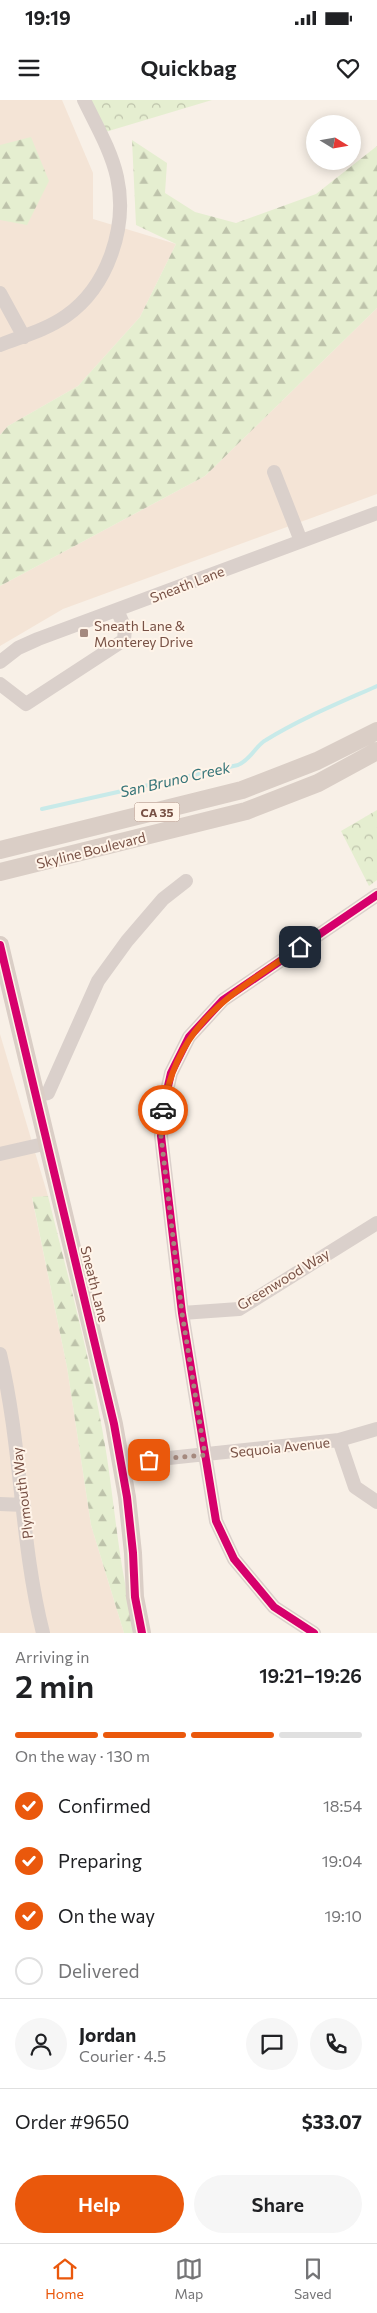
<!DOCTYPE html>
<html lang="en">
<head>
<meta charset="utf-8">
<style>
  :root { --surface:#fff; --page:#f6f6f6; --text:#202124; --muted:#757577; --line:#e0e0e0; --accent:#ea580c }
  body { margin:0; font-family:Commissioner,sans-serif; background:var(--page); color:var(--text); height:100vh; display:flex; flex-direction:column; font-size:19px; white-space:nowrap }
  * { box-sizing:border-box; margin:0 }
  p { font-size:16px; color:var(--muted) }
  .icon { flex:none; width:28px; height:28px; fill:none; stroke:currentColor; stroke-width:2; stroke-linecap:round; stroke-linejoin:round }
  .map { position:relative; height:1533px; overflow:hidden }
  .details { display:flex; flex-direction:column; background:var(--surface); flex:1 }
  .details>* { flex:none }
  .needle { width:32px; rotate:101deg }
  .tools { position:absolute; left:306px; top:15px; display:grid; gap:10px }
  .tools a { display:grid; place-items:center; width:55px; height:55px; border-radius:50%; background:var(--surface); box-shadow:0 2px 12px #0003; font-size:25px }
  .pin { position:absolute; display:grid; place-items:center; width:42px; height:42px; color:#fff; margin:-21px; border-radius:10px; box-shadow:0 2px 8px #0006 }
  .courier { position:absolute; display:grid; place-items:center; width:50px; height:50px; margin:-25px; border:4px solid #ea580c; border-radius:50%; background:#fff; color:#222; box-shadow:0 1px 6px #0007 }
  .summary em { font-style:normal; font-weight:600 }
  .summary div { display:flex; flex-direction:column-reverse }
  .summary { display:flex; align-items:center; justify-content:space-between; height:85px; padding:0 15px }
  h1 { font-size:32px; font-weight:600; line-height:38px }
  .bar { display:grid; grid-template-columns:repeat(4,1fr); gap:8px 5px; align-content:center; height:60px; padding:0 15px }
  .bar i { height:6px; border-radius:4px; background:var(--line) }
  .bar .active { background:var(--accent) }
  .bar p { grid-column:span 4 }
  .line { display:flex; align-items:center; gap:12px; padding:0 15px; border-top:1px solid var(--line) }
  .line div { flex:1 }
  .round { display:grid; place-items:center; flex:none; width:52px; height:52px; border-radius:26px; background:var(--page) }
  ol { padding:0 15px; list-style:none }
  li { display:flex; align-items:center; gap:15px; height:55px }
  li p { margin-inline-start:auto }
  li .icon { padding:5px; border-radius:50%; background:var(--accent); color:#fff; stroke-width:4 }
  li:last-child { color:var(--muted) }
  li i { width:28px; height:28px; border:2px solid var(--line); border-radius:50% }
  .button { display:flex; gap:10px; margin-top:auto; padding:10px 15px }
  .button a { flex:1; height:58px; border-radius:30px; background:var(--accent); color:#fff; font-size:20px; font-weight:600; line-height:58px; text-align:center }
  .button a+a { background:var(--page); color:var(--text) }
  .status { display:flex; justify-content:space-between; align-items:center; height:35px; padding:0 25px; background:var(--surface); direction:ltr }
  .status svg { height:14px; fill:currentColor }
  header { display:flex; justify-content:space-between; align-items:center; height:65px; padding:0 15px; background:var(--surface); font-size:22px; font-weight:600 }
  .tabs { display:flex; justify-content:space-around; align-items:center; height:70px; border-top:1px solid var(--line); background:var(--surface); font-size:14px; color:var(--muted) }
  .tabs a { display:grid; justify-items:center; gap:2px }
  .tabs .active { color:var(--accent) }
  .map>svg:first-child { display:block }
</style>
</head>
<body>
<div class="status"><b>19:19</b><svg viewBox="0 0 49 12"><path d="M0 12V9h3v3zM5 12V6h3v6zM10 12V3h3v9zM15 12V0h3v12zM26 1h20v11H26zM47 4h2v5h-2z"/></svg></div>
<header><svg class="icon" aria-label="menu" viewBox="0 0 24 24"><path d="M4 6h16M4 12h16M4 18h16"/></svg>Quickbag<svg class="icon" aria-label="heart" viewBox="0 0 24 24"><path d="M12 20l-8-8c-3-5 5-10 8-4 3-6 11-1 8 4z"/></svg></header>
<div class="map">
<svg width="377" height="1533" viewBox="0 0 377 1533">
  <defs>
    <pattern id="forest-firs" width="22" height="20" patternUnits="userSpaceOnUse" patternTransform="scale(1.25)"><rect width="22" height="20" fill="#e5eed0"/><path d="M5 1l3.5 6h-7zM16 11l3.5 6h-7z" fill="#bec3ab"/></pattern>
    <pattern id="park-crowns" width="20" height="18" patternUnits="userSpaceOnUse" patternTransform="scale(1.25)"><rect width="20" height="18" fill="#e5eed0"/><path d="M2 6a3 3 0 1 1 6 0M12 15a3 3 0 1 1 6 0" fill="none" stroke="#bec3ab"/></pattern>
  </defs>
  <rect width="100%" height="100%" fill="#f8f0e7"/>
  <path fill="#f4e4d6" d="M0 0H62L93 73V119L176 144 140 217 78 286 8 326 0 335Z
    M377 208V394L63 509 0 546V486L205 376Z
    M0 934 48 1096 32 1098 67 1267 91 1425 124 1533H0Z"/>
  <path fill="url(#forest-firs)" d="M31 37 49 81 27 125 0 120V45Z
    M132 40 167 63 165 93 195 112 236 123 316 94 377 46V208L205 376 0 486V335L8 326 78 286 140 217 176 144 136 125Z
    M48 1096C67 1173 88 1250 102 1328 115 1396 117 1467 137 1533H124L91 1425 67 1267 32 1097Z"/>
  <path fill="url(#park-crowns)" d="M86 0H212L102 33Z
    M377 710V780L369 786 341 731Z"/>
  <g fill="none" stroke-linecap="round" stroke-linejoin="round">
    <path stroke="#c8eae9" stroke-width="4" d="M42 709 238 665C252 659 255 646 266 640 302 618 339 603 377 586"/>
    <path stroke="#dad0cb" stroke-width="14" d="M0 193 24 237
      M0 245C23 236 46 230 66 216 108 187 128 126 117 77 111 50 96 25 84 0
      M274 372 301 441
      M0 562 18 548 38 539 377 413
      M0 584 26 604 124 540 125 528 117 510
      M36 995 48 993 98 881 127 841 163 799 186 781
      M0 1054 48 1043
      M182 1213 239 1209 377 1123
      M0 1254C22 1346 20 1442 43 1533
      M339 1340 355 1387 377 1402
      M122 1363 339 1340 377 1329
      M0 1404 24 1405
      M314 1533 274 1507 234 1459 216 1421 182 1213 161 1036 163 1008 171 973 189 937 223 900 377 795"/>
    <path stroke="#dacec6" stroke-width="18" d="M0 750 242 690 317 661 377 631
      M0 772 246 711 318 683 377 651
      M0 845 114 1324 127 1397 133 1453 135 1497 142 1533"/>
    <defs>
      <path id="cycleway" d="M0 845 114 1324 127 1397 133 1453 135 1497 142 1533
        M314 1533 274 1507 234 1459 216 1421 182 1213 161 1036 163 1008 171 973 189 937 223 900 377 795"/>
    </defs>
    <use href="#cycleway" stroke="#fff4e9" stroke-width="11"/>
    <use href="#cycleway" stroke="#d6006c" stroke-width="8"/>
  </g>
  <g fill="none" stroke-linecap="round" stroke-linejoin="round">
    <path stroke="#a5897e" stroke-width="5" stroke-dasharray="0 9" d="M149 1360 205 1355 182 1213 161 1036 163 1010"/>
    <path stroke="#ea580c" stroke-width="6" d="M163 1010C177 921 233 894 300 847"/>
  </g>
  <rect fill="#a5897e" stroke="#fff4e9" stroke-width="2" x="79" y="528" width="10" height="10" rx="2.5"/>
  <g text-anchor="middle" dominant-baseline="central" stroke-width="4" stroke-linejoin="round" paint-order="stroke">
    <rect fill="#fff4e9" stroke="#a08276" stroke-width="1" x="134.5" y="702.5" width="45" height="19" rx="4"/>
    <g font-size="12" font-weight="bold" fill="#785145">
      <text x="157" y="712">CA 35</text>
    </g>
    <g font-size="14" fill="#785145" stroke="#fff4e9">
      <text transform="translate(187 484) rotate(-21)">Sneath Lane</text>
      <text transform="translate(91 750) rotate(-14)">Skyline Boulevard</text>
      <text transform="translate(283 1179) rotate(-31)">Greenwood Way</text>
      <text transform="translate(95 1184) rotate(76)">Sneath Lane</text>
      <text transform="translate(280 1347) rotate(-6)">Sequoia Avenue</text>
      <text transform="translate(22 1393) rotate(-97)">Plymouth Way</text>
    </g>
    <g font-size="14" fill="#785145" stroke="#fff4e9" text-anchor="start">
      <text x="94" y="525">Sneath Lane &amp;<tspan x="94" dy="16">Monterey Drive</tspan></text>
    </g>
    <g font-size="15" font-style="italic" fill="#357478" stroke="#fff4e9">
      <text transform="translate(175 679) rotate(-13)">San Bruno Creek</text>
    </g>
  </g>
</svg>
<div class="tools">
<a><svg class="needle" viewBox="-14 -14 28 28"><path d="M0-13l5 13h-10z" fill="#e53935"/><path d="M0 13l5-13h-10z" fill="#757577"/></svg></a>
</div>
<div class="pin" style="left:149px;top:1360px;background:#ea580c"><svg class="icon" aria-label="bag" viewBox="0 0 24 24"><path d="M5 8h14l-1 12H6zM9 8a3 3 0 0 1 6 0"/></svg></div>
<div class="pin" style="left:300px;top:847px;background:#1f2937"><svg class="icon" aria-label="home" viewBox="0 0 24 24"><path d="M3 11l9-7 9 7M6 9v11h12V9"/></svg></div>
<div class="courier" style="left:163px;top:1010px"><svg class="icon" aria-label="car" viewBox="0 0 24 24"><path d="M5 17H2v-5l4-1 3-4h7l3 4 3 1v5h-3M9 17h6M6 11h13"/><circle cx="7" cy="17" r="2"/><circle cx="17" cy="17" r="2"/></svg></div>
</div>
<section class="details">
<div class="summary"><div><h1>2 min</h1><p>Arriving in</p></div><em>19:21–19:26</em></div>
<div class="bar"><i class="active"></i><i class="active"></i><i class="active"></i><i></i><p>On the way · 130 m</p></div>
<ol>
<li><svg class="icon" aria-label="check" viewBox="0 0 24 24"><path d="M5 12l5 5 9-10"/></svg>Confirmed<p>18:54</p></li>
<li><svg class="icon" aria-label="check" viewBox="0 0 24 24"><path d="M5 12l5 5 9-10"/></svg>Preparing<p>19:04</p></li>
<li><svg class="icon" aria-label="check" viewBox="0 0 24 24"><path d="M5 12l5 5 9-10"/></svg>On the way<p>19:10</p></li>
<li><i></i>Delivered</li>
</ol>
<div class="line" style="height:90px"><a class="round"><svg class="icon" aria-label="person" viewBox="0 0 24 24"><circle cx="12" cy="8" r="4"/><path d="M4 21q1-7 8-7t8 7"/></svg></a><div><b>Jordan</b><p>Courier · 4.5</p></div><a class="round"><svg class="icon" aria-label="chat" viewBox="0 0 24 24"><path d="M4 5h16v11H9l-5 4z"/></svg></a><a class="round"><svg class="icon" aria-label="phone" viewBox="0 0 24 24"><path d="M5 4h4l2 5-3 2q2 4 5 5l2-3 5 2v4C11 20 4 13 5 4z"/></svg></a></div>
<div class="line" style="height:65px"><div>Order #9650</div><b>$33.07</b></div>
<div class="button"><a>Help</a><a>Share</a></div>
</section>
<nav class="tabs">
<a class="active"><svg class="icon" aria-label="home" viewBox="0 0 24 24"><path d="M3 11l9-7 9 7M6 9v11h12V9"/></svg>Home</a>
<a><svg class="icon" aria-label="map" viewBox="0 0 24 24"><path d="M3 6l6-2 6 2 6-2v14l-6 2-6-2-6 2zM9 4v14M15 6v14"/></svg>Map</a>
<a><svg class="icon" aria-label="saved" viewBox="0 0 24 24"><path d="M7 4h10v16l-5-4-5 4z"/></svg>Saved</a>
</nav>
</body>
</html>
